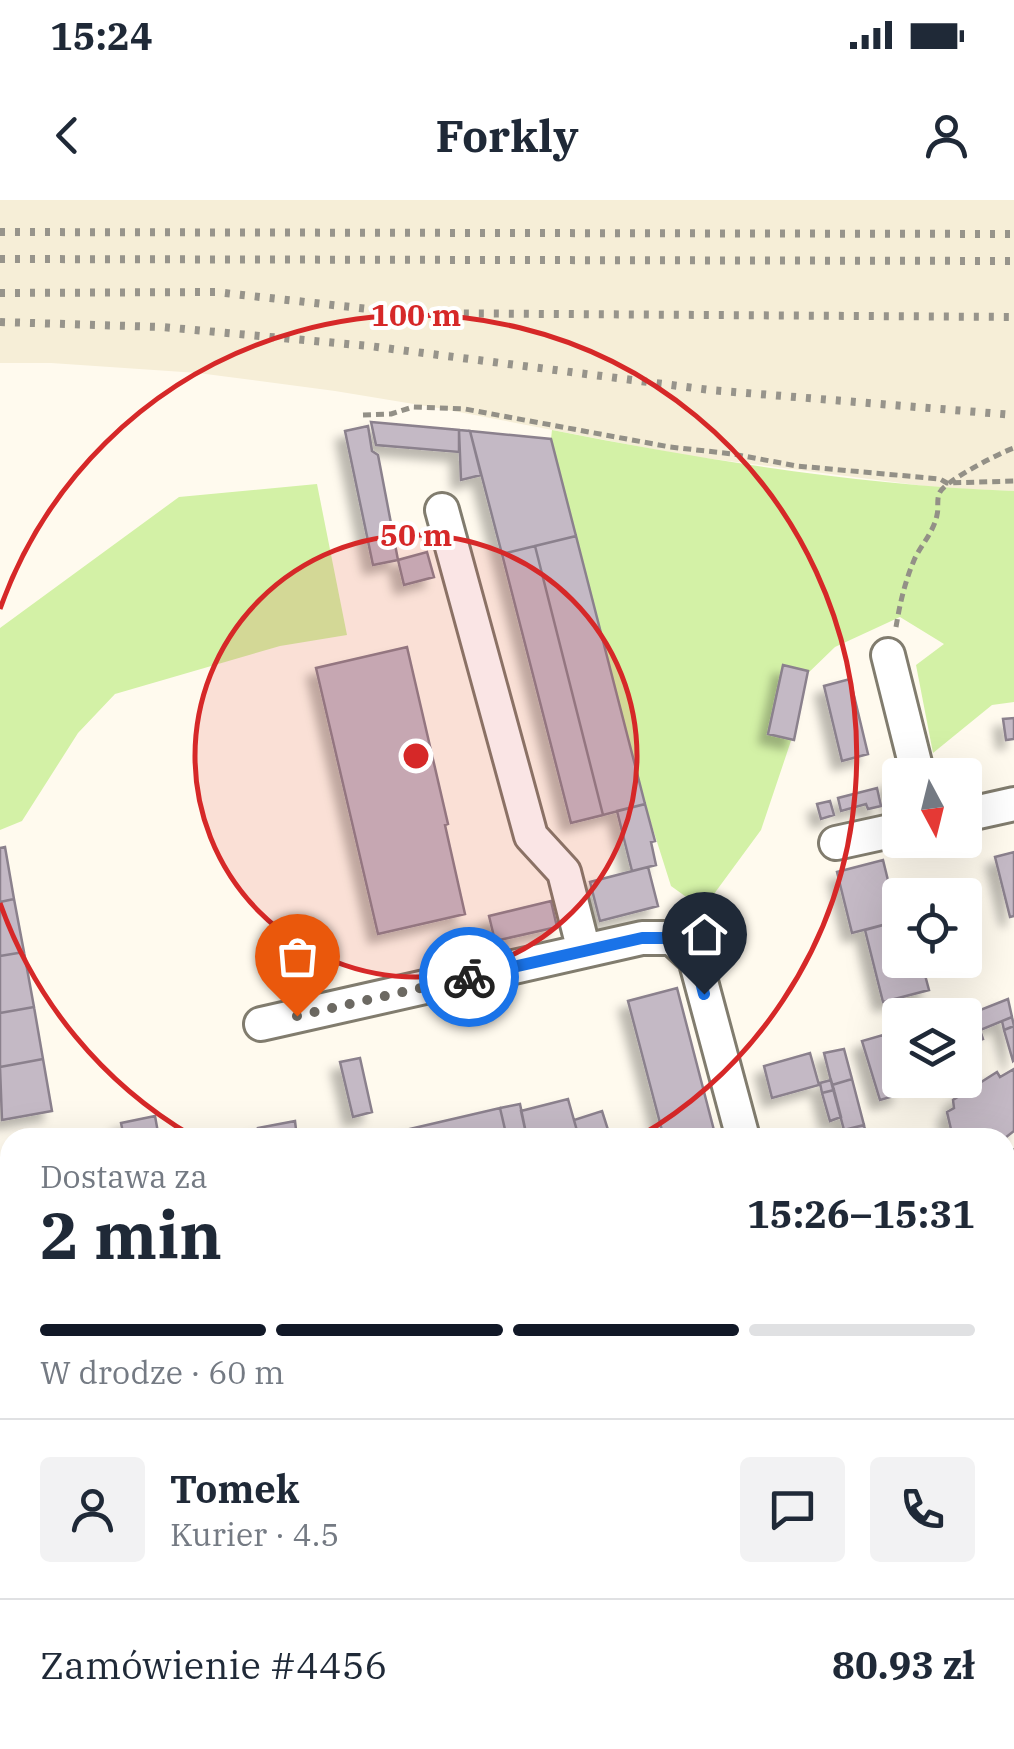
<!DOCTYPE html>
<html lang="pl">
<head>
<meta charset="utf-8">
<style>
  :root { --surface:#fff; --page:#f2f2f3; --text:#1f2937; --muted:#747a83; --line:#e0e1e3; --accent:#111827 }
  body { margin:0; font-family:"IBM Plex Serif",serif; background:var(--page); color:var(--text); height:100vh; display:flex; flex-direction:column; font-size:38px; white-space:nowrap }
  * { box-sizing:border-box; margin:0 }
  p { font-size:32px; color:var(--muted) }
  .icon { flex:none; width:55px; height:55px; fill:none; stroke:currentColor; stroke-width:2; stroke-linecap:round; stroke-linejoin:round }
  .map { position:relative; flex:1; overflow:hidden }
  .panel { position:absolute; left:0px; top:928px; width:1015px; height:622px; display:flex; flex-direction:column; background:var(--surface); border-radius:30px 30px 0 0; box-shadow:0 10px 40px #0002 }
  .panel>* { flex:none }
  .needle { width:65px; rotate:173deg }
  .fabs { position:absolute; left:882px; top:558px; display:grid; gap:20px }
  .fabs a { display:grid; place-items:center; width:100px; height:100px; border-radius:10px; background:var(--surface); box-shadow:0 10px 40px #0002; font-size:50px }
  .pin { position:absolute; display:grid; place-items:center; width:85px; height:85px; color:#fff; margin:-102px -42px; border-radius:50% 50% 50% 0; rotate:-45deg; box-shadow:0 0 10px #0007 }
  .pin .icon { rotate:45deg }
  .courier { position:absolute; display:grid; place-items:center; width:100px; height:100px; margin:-50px; border:8px solid #1a73e8; border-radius:50%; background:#fff; color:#222; box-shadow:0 2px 12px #0007 }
  .summary em { font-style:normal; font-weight:700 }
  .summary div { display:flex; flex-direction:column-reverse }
  .summary { display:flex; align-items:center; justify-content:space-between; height:170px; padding:0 40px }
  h1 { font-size:65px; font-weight:700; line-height:75px }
  .bar { display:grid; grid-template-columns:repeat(4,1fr); gap:15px 10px; align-content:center; height:120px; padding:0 40px }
  .bar i { height:12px; border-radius:8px; background:var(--line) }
  .bar .current { background:var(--accent) }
  .bar p { grid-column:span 4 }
  .line { display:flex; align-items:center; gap:25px; padding:0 40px; border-top:2px solid var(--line) }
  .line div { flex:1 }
  .round { display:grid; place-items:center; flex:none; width:105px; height:105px; border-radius:10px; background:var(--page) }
  .status { display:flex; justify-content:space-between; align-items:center; height:70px; padding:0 50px; background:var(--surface); direction:ltr }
  .status svg { height:28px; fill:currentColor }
  header { display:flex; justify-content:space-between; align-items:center; height:130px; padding:0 40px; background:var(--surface); font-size:45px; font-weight:700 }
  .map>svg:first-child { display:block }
</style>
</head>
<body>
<div class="status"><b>15:24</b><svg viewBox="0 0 49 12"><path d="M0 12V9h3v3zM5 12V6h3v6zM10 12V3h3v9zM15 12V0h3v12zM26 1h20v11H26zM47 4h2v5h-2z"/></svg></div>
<header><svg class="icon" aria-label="back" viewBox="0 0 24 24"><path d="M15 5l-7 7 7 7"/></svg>Forkly<svg class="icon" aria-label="person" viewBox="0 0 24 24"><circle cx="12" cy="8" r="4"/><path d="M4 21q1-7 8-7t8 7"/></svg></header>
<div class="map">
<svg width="1014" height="1549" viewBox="0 0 1014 1549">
  <defs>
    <filter id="shadow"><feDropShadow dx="-9" dy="9" stdDeviation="5" flood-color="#0004"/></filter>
  </defs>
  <rect width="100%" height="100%" fill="#fffaee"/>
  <path fill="#f6eed7" d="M0 0H1014V291L940 288 689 256 438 208 335 191 198 173 51 163H0Z
    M0 1240 10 1303V1414L0 1416Z"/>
  <path fill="#d3f1a6" d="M552 230C705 260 858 285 1014 291V502L992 505 933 553 916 465 944 444 900 417 835 447 804 477 797 523 761 630 711 698 689 699 671 686 645 604 551 239Z
    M317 284 347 435 280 446 115 494 78 533 22 621 0 630V428L179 297Z
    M68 1540H202L204 1549H64Z"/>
  <path fill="#c4b9c5" stroke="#8b818d" stroke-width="2.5" filter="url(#shadow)" d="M371 222 459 230V252L376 245Z
    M368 226 372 251 378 255 398 360 373 365 345 231Z
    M459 230 470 231 481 275 461 280Z
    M470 231 551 239 576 336 502 354Z
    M576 336 645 604 603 615 535 346Z
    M535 346 603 615 571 623 502 354Z
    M427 352 434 377 404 385 398 360Z
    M407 447 448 624 445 625 465 714 378 734 316 468Z
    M783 465 808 471 794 540 768 534Z
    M850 479 868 554 842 561 824 486Z
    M1014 518V539L1006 540 1003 519Z
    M900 579V607L894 609 887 582Z
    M877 588 881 606 868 609 866 604 841 611 838 598Z
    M830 601 834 615 821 619 817 604Z
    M645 604 655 641 651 642 656 665 632 671 617 611Z
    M5 647 14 699 0 702V648Z
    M1014 652V716L1010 717 995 657Z
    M883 660 898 721 852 733 837 672Z
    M648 667 658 706 600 721 590 682Z
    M14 699 24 752 0 756V702Z
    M551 701 557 727 495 741 489 716Z
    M898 721H900V760H921L929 790 883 802 865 730Z
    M24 752 34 807 0 813V756Z
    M677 788 716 938H664L628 801Z
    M1008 799 1012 817 966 836 965 816Z
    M34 807 43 859 0 867V813Z
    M1012 817 1014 826 1004 830 1002 821Z
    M1014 826V860L1013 861 1004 830Z
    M980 830 983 839 970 844 966 836Z
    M883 835 901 894 880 900 862 841Z
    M844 849 852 879 832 885 824 853Z
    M810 853 819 885 772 898 764 866Z
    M360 858 372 912 353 917 340 862Z
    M43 859 52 911 2 920 0 867Z
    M1014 869V931L1005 938H953L947 912 954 908 953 900 997 872 1000 877Z
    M852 879 864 925 844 930 832 885Z
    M831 880 834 890 822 893 820 883Z
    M834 890 841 917 830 921 822 893Z
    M568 899 579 938H527L521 911Z
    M520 904 527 938H507L500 908Z
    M500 908 507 938H371Z
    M602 911 610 936 579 938 574 920Z
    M155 916 159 938H124L121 923Z
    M295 921 297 938H260L258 928Z
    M864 925 866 934 846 938 844 930Z
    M1014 1103V1150L1005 1152V1104Z
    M0 1300H2L7 1327 0 1328Z
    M7 1327 10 1354 0 1356V1328Z
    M860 1540H910L907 1549H857Z"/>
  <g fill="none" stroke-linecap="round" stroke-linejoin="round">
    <defs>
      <path id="minor" d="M442 310 531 636 564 672 584 751
        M888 455 918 575
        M965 615 1014 604
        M836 643 900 629
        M261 824 642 738H672L695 759 743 938
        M1005 973 1014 967
        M0 1160 10 1219
        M1005 1297 1014 1296
        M1005 1356 1014 1355
        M1005 1462 1014 1464
        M0 1476 10 1474
        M0 1536 10 1534
        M215 1540 217 1549
        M264 1549 267 1540
        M945 1549 947 1540"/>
      <path id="major" d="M57 1549V1540"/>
    </defs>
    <use href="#minor" stroke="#817c6e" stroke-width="38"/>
    <use href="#major" stroke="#817c6e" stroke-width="45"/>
    <path stroke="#939087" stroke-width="5" stroke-dasharray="8 5" stroke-linecap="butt" d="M363 215 391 214 413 207 465 209 670 247 733 254 797 266 940 279 947 283 1014 281
      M896 427C900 403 905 381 915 358 922 344 934 331 937 315 939 308 936 299 940 292 945 281 1001 252 1014 248
      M1005 1171 1012 1170 1014 1182
      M1005 1401 1014 1404
      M588 1540 589 1549
      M304 1549 323 1540
      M433 1549 439 1540
      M478 1549 517 1540
      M1012 1549 1014 1543"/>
    <use href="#minor" stroke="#fff" stroke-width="32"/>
    <use href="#major" stroke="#fff" stroke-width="40"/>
    <path stroke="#97948b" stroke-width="2.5" d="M1005 1333 1014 1331
      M2 1549 15 1540"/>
    <path stroke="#97948b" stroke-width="8" stroke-dasharray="5 10" stroke-linecap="butt" d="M0 32 1014 34
      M0 59 1014 61
      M0 93 215 92 405 113 1014 117
      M0 122 162 127 369 146 710 190 1014 215"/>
  </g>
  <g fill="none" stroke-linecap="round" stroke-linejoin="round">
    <path stroke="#6c6962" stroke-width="10" stroke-dasharray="0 18" d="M297 816 469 777"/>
    <path stroke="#1a73e8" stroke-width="12" d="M469 777 642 738H672L695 758 704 794"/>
  </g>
  <circle cx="416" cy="556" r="221" fill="#d62828" fill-opacity=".12"/>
  <g fill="none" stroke="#d62828" stroke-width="5">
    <circle cx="416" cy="556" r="221"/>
    <path d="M192 936A441 441 0 0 1 0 703M0 409A441 441 0 1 1 640 936"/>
  </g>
  <circle cx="416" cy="556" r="15" fill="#d62828" stroke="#fff" stroke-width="5"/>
  <g font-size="30" text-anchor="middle" font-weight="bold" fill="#d62828" stroke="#fff" stroke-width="8" stroke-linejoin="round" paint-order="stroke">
    <text x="416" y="126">100 m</text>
    <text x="416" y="346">50 m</text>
  </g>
</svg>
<div class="fabs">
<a><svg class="needle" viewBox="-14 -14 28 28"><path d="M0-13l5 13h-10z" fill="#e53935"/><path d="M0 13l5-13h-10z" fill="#747a83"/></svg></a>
<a><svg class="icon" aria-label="locate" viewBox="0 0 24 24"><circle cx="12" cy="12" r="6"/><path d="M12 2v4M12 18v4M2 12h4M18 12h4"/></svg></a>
<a><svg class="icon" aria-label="layers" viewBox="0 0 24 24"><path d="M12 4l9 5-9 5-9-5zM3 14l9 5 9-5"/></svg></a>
</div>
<div class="pin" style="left:297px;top:816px;background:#ea580c"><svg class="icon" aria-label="bag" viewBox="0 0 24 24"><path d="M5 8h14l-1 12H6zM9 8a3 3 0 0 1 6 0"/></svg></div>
<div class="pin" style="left:704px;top:794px;background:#1f2937"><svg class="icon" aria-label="home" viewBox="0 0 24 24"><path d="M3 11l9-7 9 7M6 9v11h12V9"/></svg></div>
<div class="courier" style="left:469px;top:777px"><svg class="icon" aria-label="bike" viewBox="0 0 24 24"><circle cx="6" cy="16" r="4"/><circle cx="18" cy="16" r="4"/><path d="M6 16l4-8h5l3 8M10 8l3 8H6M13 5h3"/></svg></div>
<section class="panel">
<div class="summary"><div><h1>2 min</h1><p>Dostawa za</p></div><em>15:26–15:31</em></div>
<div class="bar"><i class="current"></i><i class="current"></i><i class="current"></i><i></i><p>W drodze · 60 m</p></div>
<div class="line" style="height:180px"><a class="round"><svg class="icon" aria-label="person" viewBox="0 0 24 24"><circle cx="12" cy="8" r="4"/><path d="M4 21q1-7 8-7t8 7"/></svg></a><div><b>Tomek</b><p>Kurier · 4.5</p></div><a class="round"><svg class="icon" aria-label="chat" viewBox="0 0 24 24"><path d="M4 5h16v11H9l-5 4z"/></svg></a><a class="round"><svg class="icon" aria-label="phone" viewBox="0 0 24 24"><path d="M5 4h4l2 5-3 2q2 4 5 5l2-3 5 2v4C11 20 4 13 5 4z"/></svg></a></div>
<div class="line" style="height:130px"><div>Zamówienie #4456</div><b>80.93 zł</b></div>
</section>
</div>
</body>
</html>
